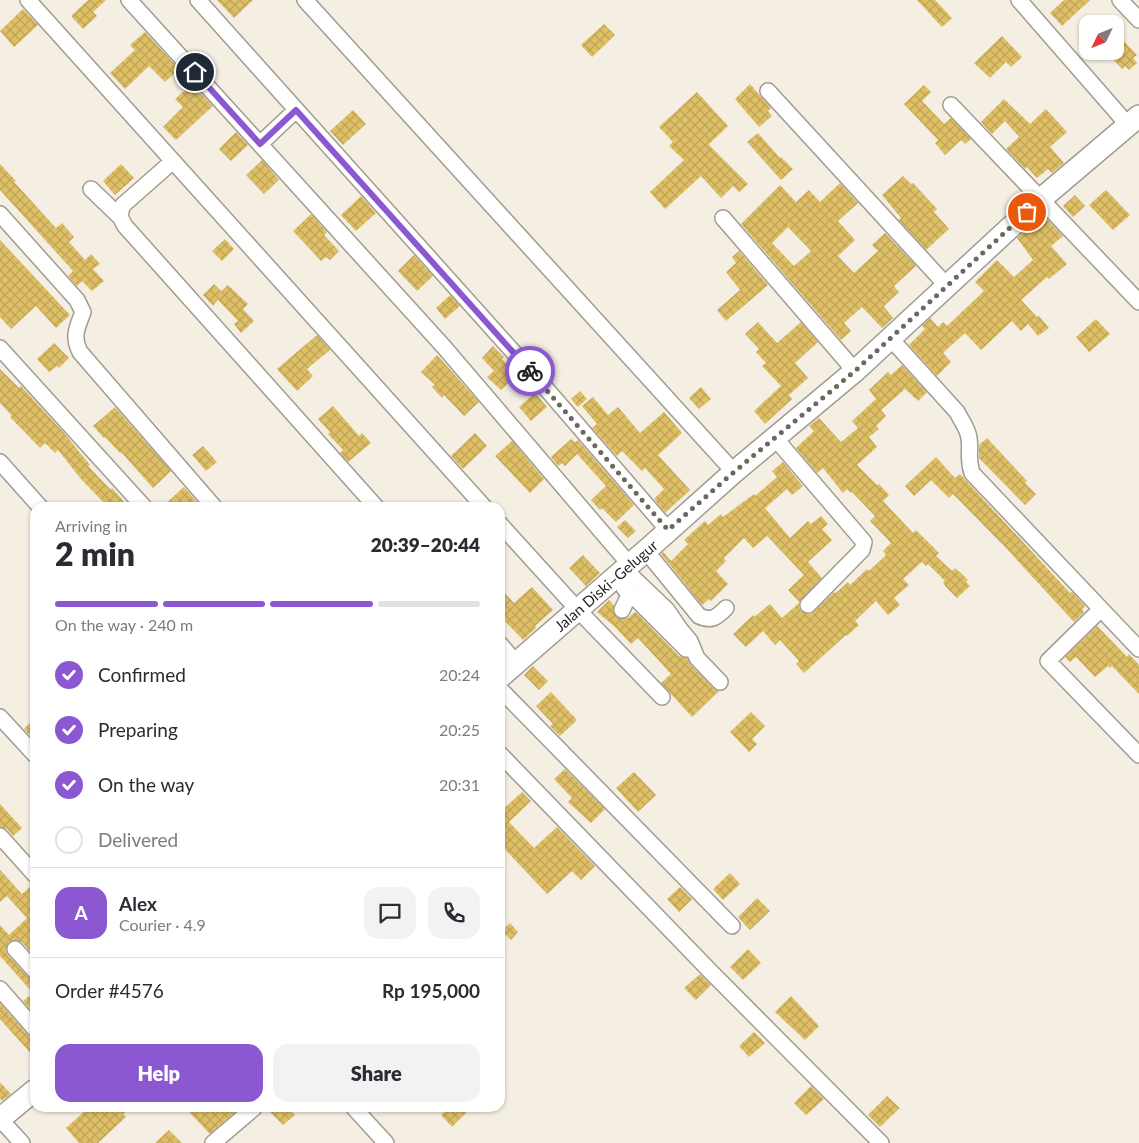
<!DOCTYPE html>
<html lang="en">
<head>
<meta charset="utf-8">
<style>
  :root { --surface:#fff; --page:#f2f2f3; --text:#2b2b33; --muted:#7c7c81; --line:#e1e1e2; --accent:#8b58d1 }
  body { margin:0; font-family:Lato,sans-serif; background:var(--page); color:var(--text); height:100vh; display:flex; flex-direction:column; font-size:19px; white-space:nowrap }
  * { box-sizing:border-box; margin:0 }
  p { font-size:16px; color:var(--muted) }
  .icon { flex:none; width:28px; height:28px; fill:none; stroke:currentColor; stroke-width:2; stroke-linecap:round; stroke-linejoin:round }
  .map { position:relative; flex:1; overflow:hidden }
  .details { position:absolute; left:30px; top:502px; width:475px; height:610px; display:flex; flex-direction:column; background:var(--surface); border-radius:15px; box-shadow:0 1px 4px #0004 }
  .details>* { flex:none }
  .needle { width:32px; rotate:227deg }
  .tools { position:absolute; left:1079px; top:15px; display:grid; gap:10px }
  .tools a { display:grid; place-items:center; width:45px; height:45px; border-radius:10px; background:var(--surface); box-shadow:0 1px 4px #0004; font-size:25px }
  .pin { position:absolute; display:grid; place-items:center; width:42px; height:42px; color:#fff; margin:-21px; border:2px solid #fff; border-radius:50%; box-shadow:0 1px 5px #0007 }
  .courier { position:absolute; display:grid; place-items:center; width:50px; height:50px; margin:-25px; border:4px solid #8b58d1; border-radius:50%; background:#fff; color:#222; box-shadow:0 1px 6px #0007 }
  .head em { font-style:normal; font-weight:800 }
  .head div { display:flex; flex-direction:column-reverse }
  .head { display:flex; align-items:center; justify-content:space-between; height:85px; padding:0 25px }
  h1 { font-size:32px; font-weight:800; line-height:38px }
  .bar { display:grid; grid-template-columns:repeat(4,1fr); gap:8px 5px; align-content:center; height:60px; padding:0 25px }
  .bar i { height:6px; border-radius:4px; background:var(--line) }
  .bar .on { background:var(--accent) }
  .bar p { grid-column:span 4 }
  .line { display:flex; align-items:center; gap:12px; padding:0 25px; border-top:1px solid var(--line) }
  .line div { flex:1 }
  .round { display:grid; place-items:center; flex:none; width:52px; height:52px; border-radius:15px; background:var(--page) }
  ol { padding:0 25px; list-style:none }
  li { display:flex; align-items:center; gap:15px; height:55px }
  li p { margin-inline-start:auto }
  li .icon { padding:5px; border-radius:50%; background:var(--accent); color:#fff; stroke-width:4 }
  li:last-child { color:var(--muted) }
  li i { width:28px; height:28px; border:2px solid var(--line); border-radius:50% }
  .primary-button { display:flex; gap:10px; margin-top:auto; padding:10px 25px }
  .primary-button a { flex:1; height:58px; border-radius:15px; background:var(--accent); color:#fff; font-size:20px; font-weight:800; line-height:58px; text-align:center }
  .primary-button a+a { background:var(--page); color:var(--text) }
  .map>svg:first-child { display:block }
</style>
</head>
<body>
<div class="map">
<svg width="1139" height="1143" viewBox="0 0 1139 1143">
  <defs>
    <pattern id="building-cross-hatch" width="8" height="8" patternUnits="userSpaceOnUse" patternTransform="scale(1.25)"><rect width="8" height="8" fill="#dfbf66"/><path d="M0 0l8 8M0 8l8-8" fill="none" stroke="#bfa458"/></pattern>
  </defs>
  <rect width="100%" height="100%" fill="#f4efe2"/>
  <path fill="url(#building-cross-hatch)" fill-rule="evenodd" d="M88 0H106L93 12 97 16 83 29 71 16Z
    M217 0H253L234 18Z
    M917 0H935L952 18 942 27Z
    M1064 0H1090L1062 26 1050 13Z
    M23 9 38 25 14 47 0 31Z
    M604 24 615 35 592 57 581 45Z
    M145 32 179 69 165 82 149 66 125 89 110 73 135 50 130 45Z
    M1115 32 1137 55 1133 58 1137 63 1129 70 1125 66 1122 69 1105 51H1115Z
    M1002 36 1022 57 1011 67 1006 62 990 78 974 63Z
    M192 84 213 106 176 140 163 127 183 107 175 99Z
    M750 84 771 108 768 111 772 116 759 127 735 99Z
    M924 85 931 92 922 101 944 124 951 118 971 139 965 144 961 140 945 155 935 143 938 140 904 104Z
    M697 92 728 126 709 144 711 147 748 184 739 192 733 186 721 198 701 176 665 209 650 192 684 160 669 146 673 142 659 127Z
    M1004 99 1030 124 1046 109 1067 132 1050 147 1064 163 1052 173 1048 169 1037 178 1027 167 1025 169 1006 149 1019 137 1005 121 992 134 981 122Z
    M353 110 366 124 343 145 330 131Z
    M236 132 248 145 231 161 219 149Z
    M758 133 780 158 781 157 793 169 781 180 747 142Z
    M262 160 279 180 264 194 246 175Z
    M0 164 16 181 14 182 56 228 62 223 74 237 69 242 85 260 91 254 100 264 93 269 104 281 92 291 82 281 77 286 68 276 73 271 0 190Z
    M121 164 134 178 115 195 103 181Z
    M903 176 911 184 913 183 937 209 934 212 949 229 926 250 899 220 901 218 882 195Z
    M840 183 858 203 838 221 855 240 838 256 854 273 878 251 872 245 885 233 916 266 894 286 899 292 884 306 893 318 882 328 862 307 844 323 851 331 841 340 741 224 780 185 796 202 809 190 820 202ZM788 227 811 251 794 266 772 243Z
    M1106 190 1130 215 1113 230 1089 205Z
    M1075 195 1085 206 1073 217 1063 206Z
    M361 196 376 213 356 231 341 215Z
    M311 214 327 232 324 235 339 251 330 260 326 257 321 261 293 231Z
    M1043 215 1063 236 1051 246 1067 264 1049 279 1047 277 1021 300 1037 317 1039 316 1049 328 1038 336 1028 324 1021 331 1012 321 981 350 965 333 943 353 951 362 937 376 909 345 925 329 922 326 930 318 938 327 943 322 947 326 984 291 975 282 997 260 1014 277 1033 260 1017 238Z
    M225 239 234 249 222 261 212 251Z
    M0 240 70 315 56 328 36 306 11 329 0 317Z
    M739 251 768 285 726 321 717 310 740 290 726 272 736 263 732 257Z
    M414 255 433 276 417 291 398 271Z
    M214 284 221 291 228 285 248 304 243 309 254 321 241 333 234 324 238 321 218 300 213 306 203 295Z
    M450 295 460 306 445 319 436 308Z
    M1096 319 1110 334 1089 352 1076 337Z
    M758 322 777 343 801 322 818 342 795 363 808 378 789 395 792 399 765 424 754 411 781 386 762 366 766 363 756 352 759 349 745 334Z
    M317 335 330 350 307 369 313 376 297 391 277 369Z
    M54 343 69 358 59 368 57 366 49 372 37 359Z
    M493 346 504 357 502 359 517 374 501 390 487 377 494 371 482 358Z
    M437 355 479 402 464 416 444 395 442 398 432 387 435 385 421 372Z
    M902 365 927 392 918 401 905 389 881 410 886 416 876 426 879 429 869 437 877 447 857 465 877 485 879 484 889 495 883 501 913 533 916 530 939 553 936 556 952 571 955 568 961 573 968 580 966 582 970 586 957 598 946 587 943 582 945 581 928 564 926 566 922 562 903 579 909 585 894 598 900 605 888 615 876 601 855 621 859 625 847 636 846 635 804 673 796 664 799 661 780 640 775 645 763 631 746 647 733 634 753 615 754 617 770 604 782 618 799 603V608L802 612 806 614H811L834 592 836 593 848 582 850 585 867 569 869 571 886 555 883 551 891 543 870 521 875 516 852 492 851 493 847 489 843 493 823 468 817 473 796 448 814 431 809 426 819 418 841 442 858 428 852 421 876 399 869 390 888 372 891 375Z
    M0 369 19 388 21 386 64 433 90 465 88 466 111 490 112 488 130 508H109L81 479 58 450 55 453 45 443 40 448 10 417 12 416 0 403Z
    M701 387 711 399 699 409 689 398Z
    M580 391 587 399 578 407 571 399Z
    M535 393 547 407 531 421 519 407Z
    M593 397 608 415 618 407 640 433 664 412 682 433 658 455 690 490 665 513 654 499 664 489 645 468 642 471 622 451 617 456 592 428 597 424 582 406Z
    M333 406 359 436 362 433 371 443 348 462 340 453 343 450 328 434 330 432 318 419Z
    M115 407 171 471 153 488 121 452 120 453 105 437 104 438 93 426Z
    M475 433 487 446 463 469 451 456Z
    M987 438 1027 481 1025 483 1036 494 1025 505 979 458V445Z
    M571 439 575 442 578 440 634 505 616 522 602 508 600 510 591 500 606 486 577 454 565 466 562 463 558 466 551 457Z
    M512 441 544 479 530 493 495 456Z
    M203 446 217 462 206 471 192 455Z
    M936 457 955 478 960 474 1070 593 1072 592 1085 606 1082 609 1084 612 1074 622 1006 548 953 494 949 498 931 480 914 496 905 486Z
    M783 462 803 486 792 495 787 489 765 508 790 538 808 521 811 524 821 516 828 524 822 529 832 540 808 562 822 578 799 602 788 590 804 575 767 536 753 548 744 538 724 558 726 561 716 571 728 584 711 601 709 599 702 605 661 554 663 552 671 561 688 544 684 540 705 521 708 525 721 514 723 517 754 494 755 496 777 477 772 471Z
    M184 487 198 503 194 508H161Z
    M625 520 636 531 628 538 617 527Z
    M583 555 600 573 586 586 569 568Z
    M532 587 553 610 535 626 536 628 523 640 500 616V588L514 603Z
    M609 600 614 605 613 611 618 618H628L635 612 637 613 679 656 687 658 690 664 713 688 719 691 692 717 661 683 671 674 638 638 631 644 614 626 597 612Z
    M1097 626 1127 657 1129 654 1139 665V694L1112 666 1110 668 1108 666 1095 677 1076 657 1070 662 1065 657Z
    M533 666 548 681 539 690 524 675Z
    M551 692 577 720 560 736 550 726 553 724 536 706Z
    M751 712 765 726 752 739 757 744 749 752 730 732Z
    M35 717V741L24 729Z
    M565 769 605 809 591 823 568 802 572 798 554 779Z
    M634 772 656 795 638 812 616 788Z
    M522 792 531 801 509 822 534 848 557 827 595 866 581 880 572 871 547 894 500 844V812Z
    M0 804 22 828 13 836 7 829 0 827Z
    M0 870 22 894 33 884H35V946L30 951 22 942 14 940 8 942 6 950 8 955 28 977 35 980V1015L23 1001 33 993 0 956V925L9 935 27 918 7 896 0 902Z
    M730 873 740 884 723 900 713 889Z
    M680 887 692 899 679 912 667 899Z
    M757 898 770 911 750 930 738 917Z
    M510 923 518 932 511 940 502 931Z
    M748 949 761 963 743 980 730 967Z
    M700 974 711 985 696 1000 684 988Z
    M791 996 819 1026 805 1040 775 1012Z
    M0 1003 28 1035 35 1038V1058L0 1019Z
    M754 1032 765 1043 749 1057 739 1046Z
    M0 1082 11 1094 2 1101 0 1098Z
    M811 1086 824 1099 806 1115 794 1103Z
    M887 1096 900 1108 880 1127 868 1115Z
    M88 1108H131L123 1114 126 1117 98 1143H79L66 1128Z
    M185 1108H240L210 1134Z
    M266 1108H288L295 1115 283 1125Z
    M449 1108H471L452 1127 441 1115Z
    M169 1130 182 1143H155Z"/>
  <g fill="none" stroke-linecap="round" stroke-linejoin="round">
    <defs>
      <path id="minor" d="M28 0 485 508
        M129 0 444 347 630 565
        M198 0 543 385 668 530
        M305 0 734 472
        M1019 0 1128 125
        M1120 0 1139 20
        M768 91 947 286
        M951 105 1139 302
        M260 144 296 110
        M173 161 123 205C119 215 120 218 125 226L377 508
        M91 189 121 218
        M0 214 77 300 83 312C77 328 72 336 80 352L215 508
        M723 218 855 371
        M891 339 957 412C961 420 968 429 969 438 971 452 967 457 972 473L1139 649
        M0 348 145 508
        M775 438 864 542 862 550 808 605
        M0 462 41 508
        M500 524 578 610 662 697
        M646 551 699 616C712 622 717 617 726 608
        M624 569 667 610 680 629 690 641 697 658 720 682
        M629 595 637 600 686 649
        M1101 609 1048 661 1139 755
        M622 610 629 595 624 588
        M500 644 516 663
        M500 689 732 926
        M0 717 35 755
        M500 754 711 972 881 1143
        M0 836 35 875
        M15 949 35 971
        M0 989 35 1029
        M354 1108 386 1143
        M0 1119 22 1143
        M213 1143 254 1108"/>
      <g id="secondary">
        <path id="s1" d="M500 677 649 548 734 472 855 371 1041 199 1139 116"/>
        <path d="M0 1119 35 1090"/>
      </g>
    </defs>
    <use href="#minor" stroke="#a09c90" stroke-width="18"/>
    <use href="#secondary" stroke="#a09c90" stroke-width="24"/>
    <use href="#minor" stroke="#fff" stroke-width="15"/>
    <use href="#secondary" stroke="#fff" stroke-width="21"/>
  </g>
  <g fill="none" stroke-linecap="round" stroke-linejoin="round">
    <path stroke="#6a6860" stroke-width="5" stroke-dasharray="0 9" d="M530 371 668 530 734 472 855 371 1027 212"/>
    <path stroke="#8b58d1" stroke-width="6" d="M195 72 260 144 296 110 530 371"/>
  </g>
  <g text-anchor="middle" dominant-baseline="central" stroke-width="4.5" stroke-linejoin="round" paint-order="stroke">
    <g font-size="15" fill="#201f1a" stroke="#f4efe2">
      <text stroke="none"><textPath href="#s1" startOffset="140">Jalan Diski–Gelugur</textPath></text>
    </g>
  </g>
</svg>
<div class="tools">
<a><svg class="needle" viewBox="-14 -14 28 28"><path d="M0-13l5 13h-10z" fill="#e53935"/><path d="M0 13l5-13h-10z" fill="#7c7c81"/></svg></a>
</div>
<div class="pin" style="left:1027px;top:212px;background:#ea580c"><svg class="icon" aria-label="bag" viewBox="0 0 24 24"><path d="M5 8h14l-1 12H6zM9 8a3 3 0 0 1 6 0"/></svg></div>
<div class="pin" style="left:195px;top:72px;background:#1f2937"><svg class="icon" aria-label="home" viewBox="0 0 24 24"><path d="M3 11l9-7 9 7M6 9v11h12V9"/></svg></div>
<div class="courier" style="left:530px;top:371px"><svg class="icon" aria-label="bike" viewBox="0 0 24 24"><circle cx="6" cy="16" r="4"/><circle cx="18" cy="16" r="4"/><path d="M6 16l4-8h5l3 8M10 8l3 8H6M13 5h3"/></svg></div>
<section class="details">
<div class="head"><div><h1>2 min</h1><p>Arriving in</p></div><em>20:39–20:44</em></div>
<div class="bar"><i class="on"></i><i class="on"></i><i class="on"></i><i></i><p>On the way · 240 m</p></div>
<ol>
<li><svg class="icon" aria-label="check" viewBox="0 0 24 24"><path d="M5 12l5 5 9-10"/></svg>Confirmed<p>20:24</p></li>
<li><svg class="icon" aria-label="check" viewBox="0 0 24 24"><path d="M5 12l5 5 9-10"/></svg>Preparing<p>20:25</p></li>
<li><svg class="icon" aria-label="check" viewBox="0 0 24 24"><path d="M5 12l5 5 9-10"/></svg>On the way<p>20:31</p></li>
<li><i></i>Delivered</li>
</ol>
<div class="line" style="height:90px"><b class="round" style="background:var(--accent);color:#fff">A</b><div><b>Alex</b><p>Courier · 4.9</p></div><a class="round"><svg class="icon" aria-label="chat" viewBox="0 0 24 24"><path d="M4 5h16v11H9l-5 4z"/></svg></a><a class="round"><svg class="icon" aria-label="phone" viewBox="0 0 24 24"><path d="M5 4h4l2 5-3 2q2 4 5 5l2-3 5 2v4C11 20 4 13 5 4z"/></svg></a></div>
<div class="line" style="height:65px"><div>Order #4576</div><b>Rp 195,000</b></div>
<div class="primary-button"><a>Help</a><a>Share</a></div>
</section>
</div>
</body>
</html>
